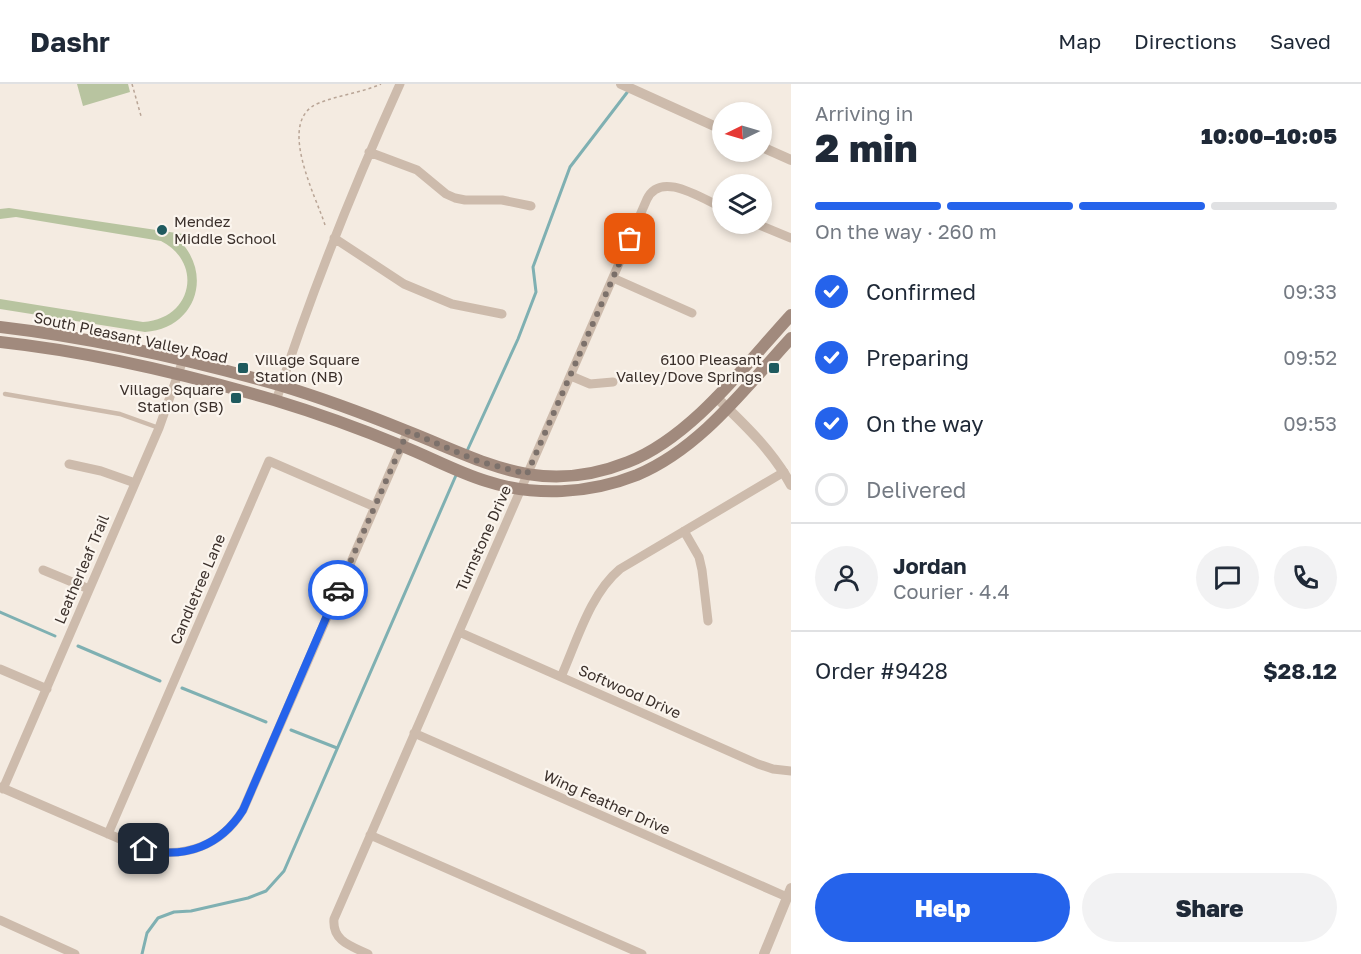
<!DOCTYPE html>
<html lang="en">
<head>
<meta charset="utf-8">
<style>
  :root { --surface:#fff; --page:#f2f2f3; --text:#1f2937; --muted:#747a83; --line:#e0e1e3; --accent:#2563eb }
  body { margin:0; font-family:"Golos Text",sans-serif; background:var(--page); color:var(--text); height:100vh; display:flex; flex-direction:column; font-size:22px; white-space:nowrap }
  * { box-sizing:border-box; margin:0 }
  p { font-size:20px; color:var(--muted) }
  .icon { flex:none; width:33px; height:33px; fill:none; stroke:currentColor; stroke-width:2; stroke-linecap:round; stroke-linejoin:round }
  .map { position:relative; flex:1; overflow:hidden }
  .sheet { display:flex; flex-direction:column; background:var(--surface); width:570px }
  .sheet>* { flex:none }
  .needle { width:39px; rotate:265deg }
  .tools { position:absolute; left:712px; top:18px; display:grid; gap:12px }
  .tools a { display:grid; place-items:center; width:60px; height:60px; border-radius:50%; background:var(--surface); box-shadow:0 3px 9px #0003; font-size:30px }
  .pin { position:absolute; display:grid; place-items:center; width:51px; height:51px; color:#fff; margin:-26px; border-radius:12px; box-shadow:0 3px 9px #0006 }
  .courier { position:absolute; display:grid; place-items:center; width:60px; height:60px; margin:-30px; border:4px solid #2563eb; border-radius:50%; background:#fff; color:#222; box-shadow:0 2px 8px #0007 }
  .headline em { font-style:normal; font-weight:800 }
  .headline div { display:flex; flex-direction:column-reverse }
  .headline { display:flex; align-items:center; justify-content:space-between; height:102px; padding:0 24px }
  h1 { font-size:39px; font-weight:800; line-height:45px }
  .bar { display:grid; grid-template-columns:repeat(4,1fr); gap:9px 6px; align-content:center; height:72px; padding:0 24px }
  .bar i { height:8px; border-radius:4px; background:var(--line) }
  .bar .current { background:var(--accent) }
  .bar p { grid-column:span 4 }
  .line { display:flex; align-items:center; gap:15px; padding:0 24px; border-top:2px solid var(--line) }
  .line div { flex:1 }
  .round { display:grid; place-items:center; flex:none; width:63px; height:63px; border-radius:32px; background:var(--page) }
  ol { padding:0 24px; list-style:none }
  li { display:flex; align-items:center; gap:18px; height:66px }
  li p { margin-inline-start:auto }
  li .icon { padding:6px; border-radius:50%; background:var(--accent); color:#fff; stroke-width:4 }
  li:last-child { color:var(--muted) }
  li i { width:33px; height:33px; border:3px solid var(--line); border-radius:50% }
  .primary-button { display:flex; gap:12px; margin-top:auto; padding:12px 24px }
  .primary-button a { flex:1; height:69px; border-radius:36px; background:var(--accent); color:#fff; font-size:24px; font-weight:800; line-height:69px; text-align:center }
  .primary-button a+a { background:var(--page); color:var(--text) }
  header { display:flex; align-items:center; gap:36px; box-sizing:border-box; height:84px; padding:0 30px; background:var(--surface); border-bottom:2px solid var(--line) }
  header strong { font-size:28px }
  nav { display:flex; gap:33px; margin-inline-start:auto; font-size:21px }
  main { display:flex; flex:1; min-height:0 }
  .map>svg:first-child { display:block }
</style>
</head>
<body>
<header>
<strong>Dashr</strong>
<nav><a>Map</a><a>Directions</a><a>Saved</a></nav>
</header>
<main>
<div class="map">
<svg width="791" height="870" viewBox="0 0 791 870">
  <rect width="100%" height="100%" fill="#f4ebe1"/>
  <path fill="#b8c4a0" d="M77 0H128L130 8 83 22Z
    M9 124 183 150 182 159C213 195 193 245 145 248L0 225V215L143 238C192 235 204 179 161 157L16 133 0 135V125Z"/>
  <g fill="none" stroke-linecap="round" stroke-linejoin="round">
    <path stroke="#7fb0b2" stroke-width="3" d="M467 367 518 255 536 208 533 183 570 83 629 6
      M0 528 55 552
      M78 562 160 597
      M182 604 266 638
      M291 646 337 664
      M142 870 147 849 158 834 174 828 191 827 248 814 266 807 284 787 457 389"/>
    <path stroke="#b9a596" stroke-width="1.5" stroke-dasharray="3 3" stroke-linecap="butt" d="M132 0 141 32
      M325 141C316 112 275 36 319 19 339 11 361 9 381 0"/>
    <path stroke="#cdbbac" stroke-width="4.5" d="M5 310 120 330 159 344"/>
    <path stroke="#cdbbac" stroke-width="9" d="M369 68 417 86 446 110 455 114 465 116H502L531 122
      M757 140 791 154
      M334 154 404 200 452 220 502 230
      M613 194 692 229
      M571 292 590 300 613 298
      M276 317C311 209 353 104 400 0
      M69 380 101 387 135 399
      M684 447 699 473 702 486 708 537
      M43 486 89 505
      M459 548 758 680 773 685 791 687
      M0 585 47 605
      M561 593C577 557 590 510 620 485L784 388
      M414 649 787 813
      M0 703 134 761C177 778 219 765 243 726L408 347
      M3 705 159 344 183 276
      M108 750 269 377 375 423
      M370 751 642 870
      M0 836 75 870
      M368 870C351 862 332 857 334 835L647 115C661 86 702 115 723 124"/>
    <path stroke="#cdbbac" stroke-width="10" d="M621 0 723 46
      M762 63 791 76
      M716 313C744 340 772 366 791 401
      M764 870 791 804"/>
    <path stroke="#a18a7d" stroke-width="12" d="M0 243C94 254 187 275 279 301 322 314 365 330 407 347 486 378 540 413 628 378 692 353 745 281 791 231
      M0 258C93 268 185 290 274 316 317 329 361 345 402 362 430 373 457 388 486 397 535 413 589 410 637 391 701 364 745 304 791 254"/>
  </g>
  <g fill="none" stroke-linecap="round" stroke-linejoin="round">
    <path stroke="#7c716b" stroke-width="6" stroke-dasharray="0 10.8" d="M338 506 408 347 478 377 527 390 630 155"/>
    <path stroke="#2563eb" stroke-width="8" d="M144 765C185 776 221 761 243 726L338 506"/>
  </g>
  <g fill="#1f5a5e" stroke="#fbf5ee" stroke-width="2">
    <circle cx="162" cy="146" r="6"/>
    <rect x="237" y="278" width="12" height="12" rx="3"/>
    <rect x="768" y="278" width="12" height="12" rx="3"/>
    <rect x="230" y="308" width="12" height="12" rx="3"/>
  </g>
  <g text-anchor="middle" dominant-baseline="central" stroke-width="4.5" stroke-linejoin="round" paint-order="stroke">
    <g font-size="15" fill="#3b302b" stroke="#fbf5ee" text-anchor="start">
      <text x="174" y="137">Mendez<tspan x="174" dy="17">Middle School</tspan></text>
      <text x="255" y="275">Village Square<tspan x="255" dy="17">Station (NB)</tspan></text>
      <text x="762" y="275" text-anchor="end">6100 Pleasant<tspan x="762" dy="17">Valley/Dove Springs</tspan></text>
      <text x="224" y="305" text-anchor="end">Village Square<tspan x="224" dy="17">Station (SB)</tspan></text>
    </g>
    <g font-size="15" fill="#3b302b" stroke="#fbf5ee">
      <text transform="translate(131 253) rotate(12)">South Pleasant Valley Road</text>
      <text transform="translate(483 454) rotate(-66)">Turnstone Drive</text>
      <text transform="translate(81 485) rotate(-67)">Leatherleaf Trail</text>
      <text transform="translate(197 505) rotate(-67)">Candletree Lane</text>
      <text transform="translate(630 607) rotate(24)">Softwood Drive</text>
      <text transform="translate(607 718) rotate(24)">Wing Feather Drive</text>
    </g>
  </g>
</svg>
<div class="tools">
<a><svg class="needle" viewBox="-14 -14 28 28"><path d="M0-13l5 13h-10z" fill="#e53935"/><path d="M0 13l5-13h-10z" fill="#747a83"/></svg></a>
<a><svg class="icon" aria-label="layers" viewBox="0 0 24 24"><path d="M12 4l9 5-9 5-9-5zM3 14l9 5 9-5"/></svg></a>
</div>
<div class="pin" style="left:630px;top:155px;background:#ea580c"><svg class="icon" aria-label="bag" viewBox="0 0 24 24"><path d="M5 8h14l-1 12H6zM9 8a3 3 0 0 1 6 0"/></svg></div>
<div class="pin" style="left:144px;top:765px;background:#1f2937"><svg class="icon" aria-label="home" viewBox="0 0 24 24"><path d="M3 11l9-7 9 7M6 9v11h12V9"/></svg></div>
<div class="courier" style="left:338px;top:506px"><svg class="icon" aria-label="car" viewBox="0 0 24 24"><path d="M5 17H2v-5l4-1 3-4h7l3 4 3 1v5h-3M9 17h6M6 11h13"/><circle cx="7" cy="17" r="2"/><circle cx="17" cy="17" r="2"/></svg></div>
</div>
<section class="sheet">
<div class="headline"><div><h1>2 min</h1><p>Arriving in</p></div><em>10:00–10:05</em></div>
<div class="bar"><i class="current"></i><i class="current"></i><i class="current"></i><i></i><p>On the way · 260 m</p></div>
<ol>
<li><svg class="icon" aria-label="check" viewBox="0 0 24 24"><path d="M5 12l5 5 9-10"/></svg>Confirmed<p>09:33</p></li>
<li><svg class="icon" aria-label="check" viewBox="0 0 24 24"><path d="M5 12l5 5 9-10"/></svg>Preparing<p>09:52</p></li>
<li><svg class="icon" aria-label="check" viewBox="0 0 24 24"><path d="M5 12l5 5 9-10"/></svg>On the way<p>09:53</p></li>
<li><i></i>Delivered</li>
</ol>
<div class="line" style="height:108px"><a class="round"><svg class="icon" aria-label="person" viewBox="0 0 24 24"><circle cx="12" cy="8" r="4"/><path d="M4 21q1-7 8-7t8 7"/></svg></a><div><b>Jordan</b><p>Courier · 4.4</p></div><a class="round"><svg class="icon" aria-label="chat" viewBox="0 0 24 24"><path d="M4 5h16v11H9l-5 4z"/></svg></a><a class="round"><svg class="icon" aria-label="phone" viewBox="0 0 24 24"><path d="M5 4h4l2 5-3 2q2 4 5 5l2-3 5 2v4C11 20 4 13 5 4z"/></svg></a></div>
<div class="line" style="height:78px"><div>Order #9428</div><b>$28.12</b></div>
<div class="primary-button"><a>Help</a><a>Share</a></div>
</section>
</main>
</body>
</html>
